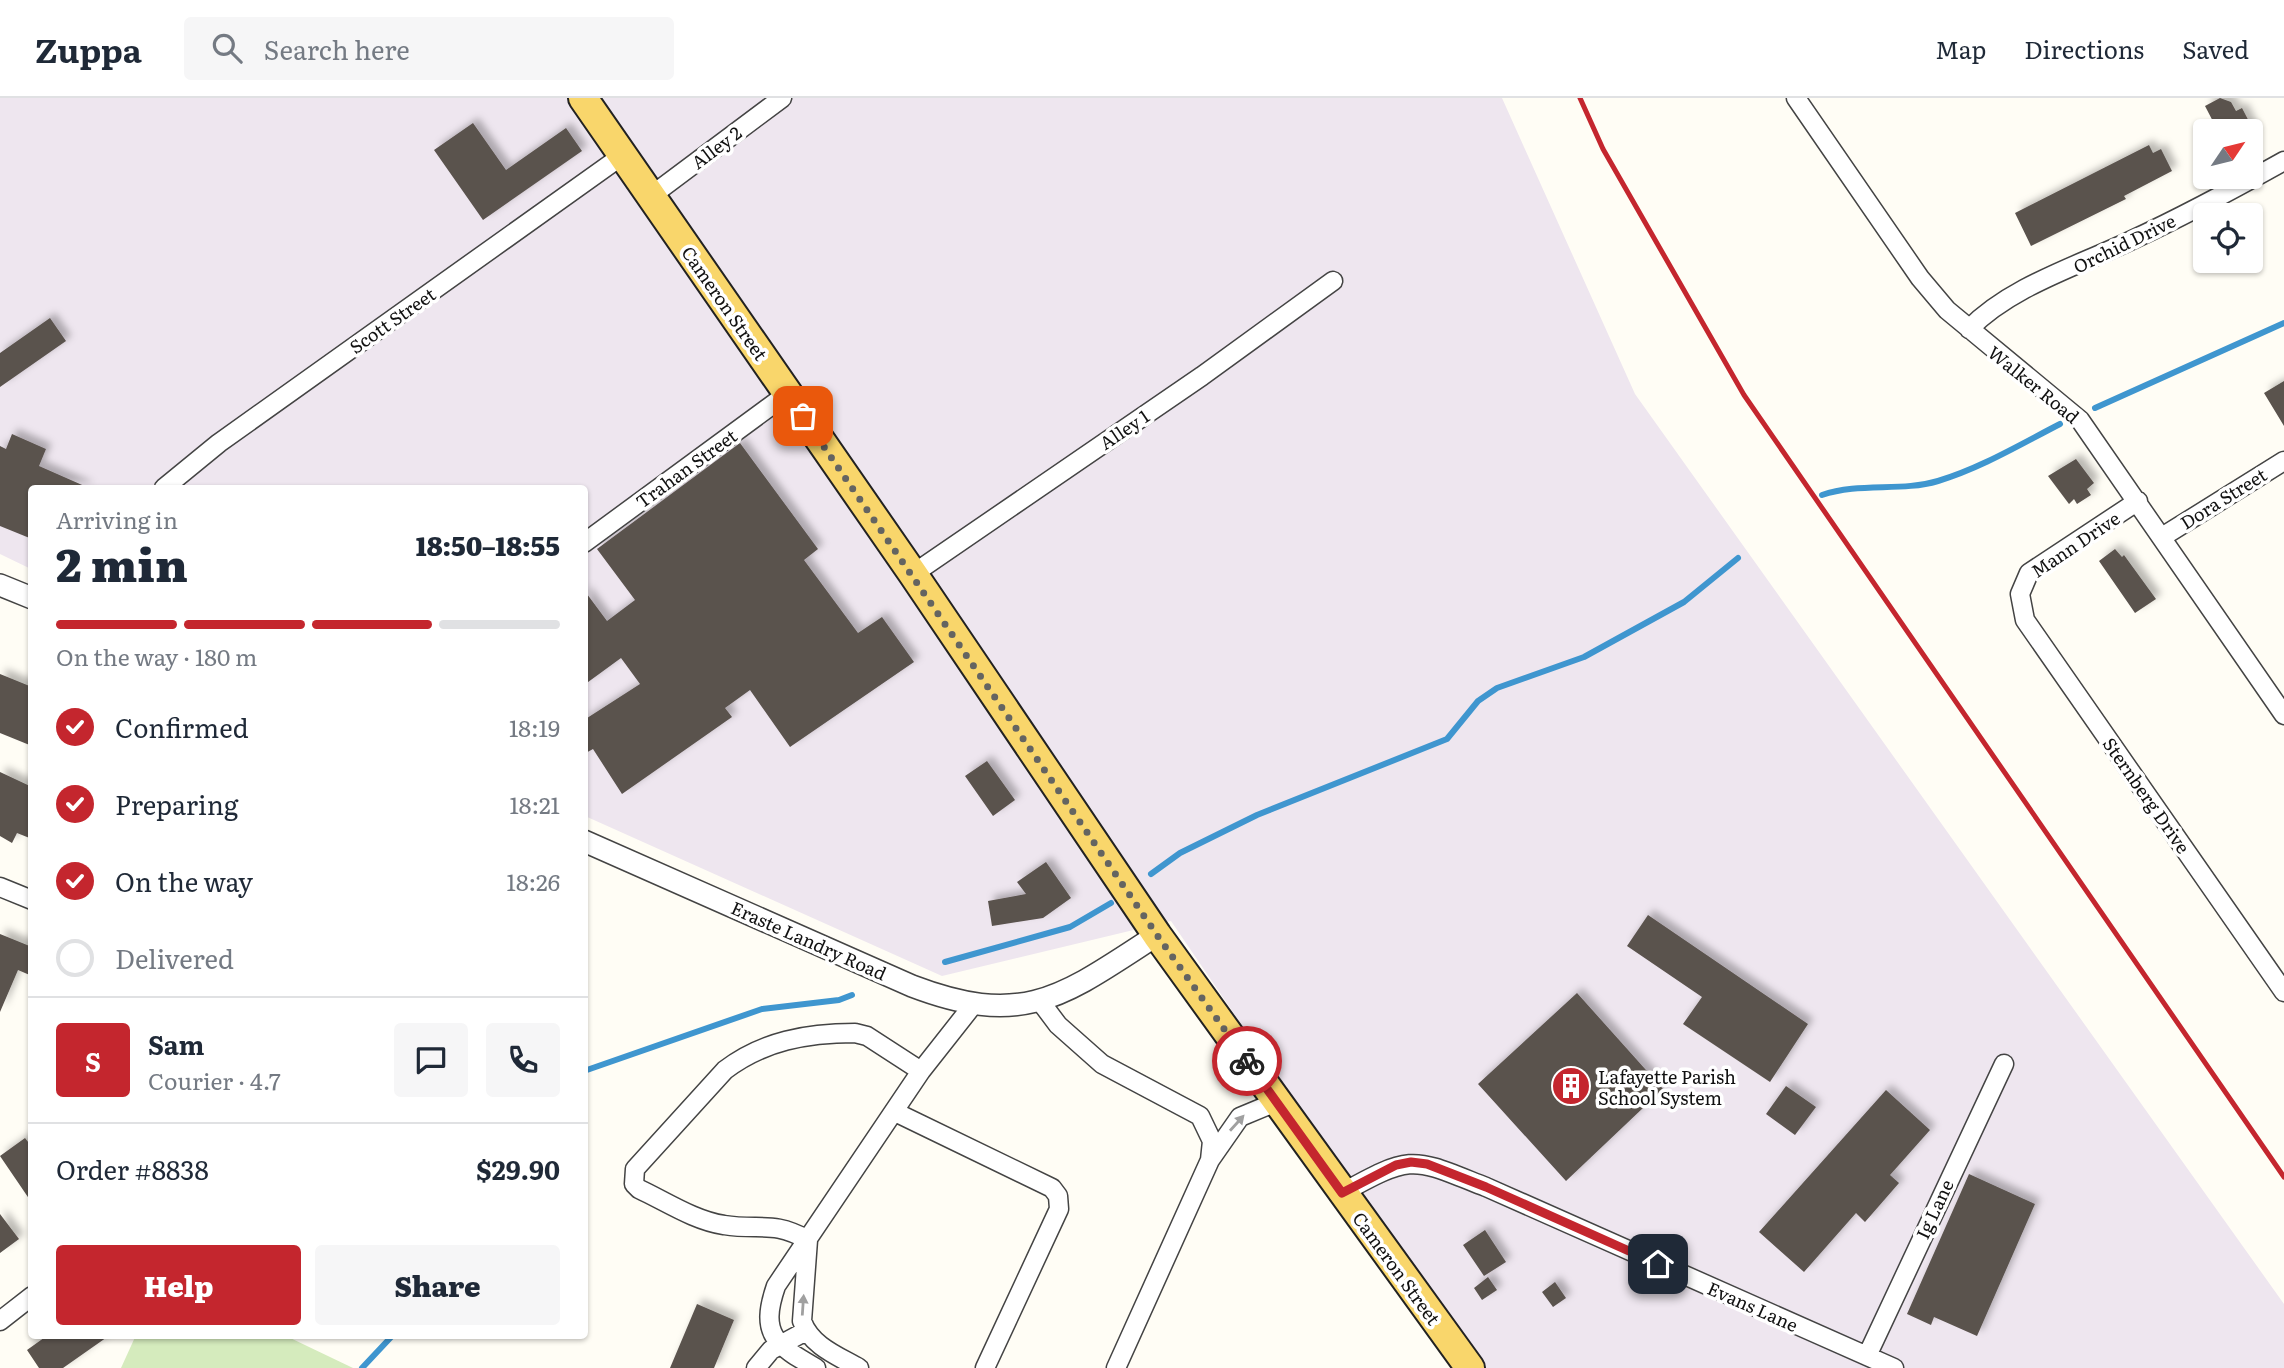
<!DOCTYPE html>
<html lang="en">
<head>
<meta charset="utf-8">
<style>
  :root { --surface:#fff; --page:#f6f6f7; --text:#1f2937; --muted:#747a83; --line:#e0e1e3; --accent:#c4262e }
  body { margin:0; font-family:Literata,serif; background:var(--page); color:var(--text); height:100vh; display:flex; flex-direction:column; font-size:26px; white-space:nowrap }
  * { box-sizing:border-box; margin:0 }
  p { font-size:23px; color:var(--muted) }
  .icon { flex:none; width:38px; height:38px; fill:none; stroke:currentColor; stroke-width:2; stroke-linecap:round; stroke-linejoin:round }
  .map { position:relative; flex:1; overflow:hidden }
  .drawer { position:absolute; left:28px; top:387px; width:560px; height:854px; display:flex; flex-direction:column; background:var(--surface); border-radius:7px; box-shadow:0 2px 5px #0004 }
  .drawer>* { flex:none }
  .needle { width:46px; rotate:55deg }
  .tools { position:absolute; left:2193px; top:21px; display:grid; gap:14px }
  .tools a { display:grid; place-items:center; width:70px; height:70px; border-radius:7px; background:var(--surface); box-shadow:0 2px 5px #0004; font-size:35px }
  .pin { position:absolute; display:grid; place-items:center; width:60px; height:60px; color:#fff; margin:-30px; border-radius:14px; box-shadow:0 4px 10px #0006 }
  .courier { position:absolute; display:grid; place-items:center; width:70px; height:70px; margin:-35px; border:5px solid #c4262e; border-radius:50%; background:#fff; color:#222; box-shadow:0 2px 9px #0007 }
  .headline em { font-style:normal; font-weight:800 }
  .headline div { display:flex; flex-direction:column-reverse }
  .headline { display:flex; align-items:center; justify-content:space-between; height:119px; padding:0 28px }
  h1 { font-size:46px; font-weight:800; line-height:52px }
  .bar { display:grid; grid-template-columns:repeat(4,1fr); gap:10px 7px; align-content:center; height:84px; padding:0 28px }
  .bar i { height:9px; border-radius:5px; background:var(--line) }
  .bar .active { background:var(--accent) }
  .bar p { grid-column:span 4 }
  .line { display:flex; align-items:center; gap:18px; padding:0 28px; border-top:2px solid var(--line) }
  .line div { flex:1 }
  .round { display:grid; place-items:center; flex:none; width:74px; height:74px; border-radius:7px; background:var(--page) }
  ol { padding:0 28px; list-style:none }
  li { display:flex; align-items:center; gap:21px; height:77px }
  li p { margin-inline-start:auto }
  li .icon { padding:7px; border-radius:50%; background:var(--accent); color:#fff; stroke-width:4 }
  li:last-child { color:var(--muted) }
  li i { width:38px; height:38px; border:4px solid var(--line); border-radius:50% }
  .cta { display:flex; gap:14px; margin-top:auto; padding:14px 28px }
  .cta a { flex:1; height:80px; border-radius:7px; background:var(--accent); color:#fff; font-size:28px; font-weight:800; line-height:80px; text-align:center }
  .cta a+a { background:var(--page); color:var(--text) }
  header { display:flex; align-items:center; gap:42px; box-sizing:border-box; height:98px; padding:0 35px; background:var(--surface); border-bottom:2px solid var(--line) }
  header strong { font-size:33px }
  nav { display:flex; gap:38px; margin-inline-start:auto; font-size:24px }
  .search { width:490px; height:63px; background:var(--page); display:flex; align-items:center; gap:18px; box-sizing:border-box; padding:0 24px; border-radius:7px; color:var(--muted); font-size:26px }
  .map>svg:first-child { display:block }
</style>
</head>
<body>
<header>
<strong>Zuppa</strong>
<div class="search"><svg class="icon" aria-label="search" viewBox="0 0 24 24"><circle cx="10" cy="10" r="6"/><path d="M15 15l6 6"/></svg>Search here</div>
<nav><a>Map</a><a>Directions</a><a>Saved</a></nav>
</header>
<div class="map">
<svg width="2284" height="1270" viewBox="0 0 2284 1270">
  <defs>
    <filter id="shadow"><feDropShadow dx="5.5" dy="-5.5" stdDeviation="3.5" flood-color="#0004"/></filter>
  </defs>
  <rect width="100%" height="100%" fill="#fffdf5"/>
  <path fill="#eee6ef" d="M0 0H1502L1635 296 2284 1206V1270H1475L1171 823 942 878 585 718 584 390H32L31 471 0 456Z"/>
  <path fill="#d5ebbd" d="M136 1237H284L353 1270H121Z"/>
  <g fill="none" stroke-linecap="round" stroke-linejoin="round">
    <path stroke="#3f96cf" stroke-width="6" d="M2095 310 2284 225
      M1822 397C1859 384 1901 394 1938 383 1981 370 2021 346 2060 326
      M1151 776 1180 755 1257 717 1447 641 1478 603 1497 590 1584 559 1684 504 1738 460
      M945 864 1070 829 1111 805
      M584 973 762 911 839 902 852 897
      M362 1270 393 1237"/>
  </g>
  <path fill="#5a524d" filter="url(#shadow)" d="M2220 0 2231 4 2236 13 2242 10 2254 33H2218L2205 8Z
    M473 25 506 72 566 30 582 53 483 122 434 52Z
    M2149 47 2153 55 2161 51 2172 73 2124 98 2126 101 2031 148 2015 115Z
    M50 220 66 243 0 289V255Z
    M2284 283V328L2264 295Z
    M12 336 46 351 39 368 89 390H32V441L0 428V348L6 351Z
    M740 345 818 451 804 462 858 535 882 519 914 564 790 649 750 592 725 610 732 619 622 696 593 651 584 656V622L640 586 621 560 584 587V492L607 523 635 502 597 451Z
    M2076 361 2094 385 2087 391 2091 397 2077 406 2074 401 2069 406 2048 378Z
    M2115 451 2122 459 2124 457 2156 501 2135 515 2099 463Z
    M0 576 32 589V648L0 635Z
    M987 663 1015 702 993 718 965 678Z
    M0 674 32 689V741L17 735 12 745 0 738Z
    M1046 764 1071 800 1043 820 992 828 988 803 1026 796 1017 784Z
    M1648 817 1808 926 1770 984 1683 926 1702 899 1627 848Z
    M0 836 32 849V878L18 872 0 914Z
    M1577 895 1663 991 1566 1083 1478 986Z
    M1786 988 1816 1009 1795 1037 1766 1016Z
    M1886 992 1930 1032 1890 1077 1899 1085 1865 1124 1856 1115 1804 1174 1759 1134Z
    M25 1040 32 1049V1105L0 1058Z
    M1969 1076 2035 1106 1977 1238 1934 1219 1931 1227 1907 1216Z
    M0 1116 19 1141 0 1155Z
    M1485 1132 1506 1164 1484 1178 1463 1147Z
    M1488 1179 1497 1192 1482 1202 1474 1190Z
    M1555 1184 1566 1200 1553 1209 1542 1194Z
    M697 1206 734 1222 714 1270H670Z
    M48 1237H110L63 1270H39L27 1252Z"/>
  <g fill="none" stroke-linecap="round" stroke-linejoin="round">
    <defs>
      <path id="minor" d="M1796 0 1920 180 1947 212 2080 322 2284 617
        M651 98 782 0
        M1969 231C2011 188 2078 168 2132 142 2184 118 2234 91 2284 63
        M164 390 219 345 623 57
        M2138 403 2029 475 2020 496 2025 522 2284 894
        M2162 439 2284 363
        M584 445 787 296
        M913 476 1202 278 1333 183
        M0 789 32 802
        M1040 903 1058 927 1102 966 1200 1018 1212 1043 1210 1062
        M895 1014 1052 1090 1058 1098 1059 1111 985 1270
        M1342 1095C1414 1055 1412 1060 1486 1089L1894 1270
        M808 1142C772 1122 760 1133 724 1127 695 1123 665 1103 639 1091L634 1086 635 1071 725 972C763 943 807 935 855 935L867 938 921 973
        M808 1142 802 1223C811 1248 838 1258 859 1270
        M0 1223 32 1198
        M1867 1258 2004 966
        M756 1270 771 1252 806 1233
        M816 1270C776 1247 759 1237 776 1188L921 973 973 907
        M1116 1270 1210 1062 1240 1019 1276 1004"/>
      <path id="tertiary" d="M0 487 32 500
        M584 743 912 888C1025 931 1063 898 1157 837"/>
      <path id="primary" d="M583 0 913 476 1157 837 1470 1270"/>
    </defs>
    <use href="#minor" stroke="#444" stroke-width="21"/>
    <use href="#tertiary" stroke="#444" stroke-width="24"/>
    <use href="#primary" stroke="#222" stroke-width="32"/>
    <use href="#minor" stroke="#fff" stroke-width="18"/>
    <use href="#tertiary" stroke="#fff" stroke-width="21"/>
    <use href="#primary" stroke="#f9d66b" stroke-width="28"/>
    <path stroke="#c4262e" stroke-width="5" d="M1580 0 1603 51 1744 297 2284 1079"/>
  </g>
  <defs><path id="oneway-solid" d="M-6-.8H1V-3.2L6.5 0L1 3.2V.8H-6Z" transform="scale(1.75)"/></defs>
  <g fill="#a0a0a0">
    <use href="#oneway-solid" transform="translate(1237 1025) rotate(-48)"/>
    <use href="#oneway-solid" transform="translate(803 1207) rotate(-86)"/>
  </g>
  <g fill="none" stroke-linecap="round" stroke-linejoin="round">
    <path stroke="#646461" stroke-width="7" stroke-dasharray="0 12.6" d="M803 318 1157 837 1247 963"/>
    <path stroke="#c4262e" stroke-width="9" d="M1247 963 1342 1095 1396 1067 1411 1064 1427 1066 1486 1089 1658 1166"/>
  </g>
  <defs>
    <symbol id="building-disc" viewBox="-11 -11 22 22"><circle r="9.5" fill="#c4262e" stroke="#fff"/><path d="M-4-6H4V6H1V3H-1V6H-4ZM-2.5-4.3h1.7v1.8h-1.7ZM.8-4.3h1.7v1.8H.8ZM-2.5-1h1.7V.8h-1.7ZM.8-1h1.7V.8H.8Z" fill="#fff"/></symbol>
  </defs>
  <g fill-rule="evenodd">
    <use href="#building-disc" x="1549" y="966" width="44" height="44"/>
  </g>
  <g text-anchor="middle" dominant-baseline="central" stroke-width="7" stroke-linejoin="round" paint-order="stroke">
    <g font-size="18" fill="#111" stroke="#fff">
      <text transform="translate(716 49) rotate(-37)">Alley 2</text>
      <text transform="translate(2124 145) rotate(-26)">Orchid Drive</text>
      <text transform="translate(725 205) rotate(55)">Cameron Street</text>
      <text transform="translate(392 222) rotate(-35)">Scott Street</text>
      <text transform="translate(2034 286) rotate(39)">Walker Road</text>
      <text transform="translate(1124 331) rotate(-34)">Alley 1</text>
      <text transform="translate(686 370) rotate(-36)">Trahan Street</text>
      <text transform="translate(2223 400) rotate(-32)">Dora Street</text>
      <text transform="translate(2075 446) rotate(-34)">Mann Drive</text>
      <text transform="translate(2147 697) rotate(55)">Sternberg Drive</text>
      <text transform="translate(809 842) rotate(24)">Eraste Landry Road</text>
      <text transform="translate(1934 1111) rotate(-65)">Ig Lane</text>
      <text transform="translate(1397 1170) rotate(54)">Cameron Street</text>
      <text transform="translate(1753 1208) rotate(24)">Evans Lane</text>
    </g>
    <g font-size="18" fill="#111" stroke="#fff" text-anchor="start">
      <text x="1598" y="978">Lafayette Parish<tspan x="1598" dy="21">School System</tspan></text>
    </g>
  </g>
</svg>
<div class="tools">
<a><svg class="needle" viewBox="-14 -14 28 28"><path d="M0-13l5 13h-10z" fill="#e53935"/><path d="M0 13l5-13h-10z" fill="#747a83"/></svg></a>
<a><svg class="icon" aria-label="locate" viewBox="0 0 24 24"><circle cx="12" cy="12" r="6"/><path d="M12 2v4M12 18v4M2 12h4M18 12h4"/></svg></a>
</div>
<div class="pin" style="left:803px;top:318px;background:#ea580c"><svg class="icon" aria-label="bag" viewBox="0 0 24 24"><path d="M5 8h14l-1 12H6zM9 8a3 3 0 0 1 6 0"/></svg></div>
<div class="pin" style="left:1658px;top:1166px;background:#1f2937"><svg class="icon" aria-label="home" viewBox="0 0 24 24"><path d="M3 11l9-7 9 7M6 9v11h12V9"/></svg></div>
<div class="courier" style="left:1247px;top:963px"><svg class="icon" aria-label="bike" viewBox="0 0 24 24"><circle cx="6" cy="16" r="4"/><circle cx="18" cy="16" r="4"/><path d="M6 16l4-8h5l3 8M10 8l3 8H6M13 5h3"/></svg></div>
<section class="drawer">
<div class="headline"><div><h1>2 min</h1><p>Arriving in</p></div><em>18:50–18:55</em></div>
<div class="bar"><i class="active"></i><i class="active"></i><i class="active"></i><i></i><p>On the way · 180 m</p></div>
<ol>
<li><svg class="icon" aria-label="check" viewBox="0 0 24 24"><path d="M5 12l5 5 9-10"/></svg>Confirmed<p>18:19</p></li>
<li><svg class="icon" aria-label="check" viewBox="0 0 24 24"><path d="M5 12l5 5 9-10"/></svg>Preparing<p>18:21</p></li>
<li><svg class="icon" aria-label="check" viewBox="0 0 24 24"><path d="M5 12l5 5 9-10"/></svg>On the way<p>18:26</p></li>
<li><i></i>Delivered</li>
</ol>
<div class="line" style="height:126px"><b class="round" style="background:var(--accent);color:#fff">S</b><div><b>Sam</b><p>Courier · 4.7</p></div><a class="round"><svg class="icon" aria-label="chat" viewBox="0 0 24 24"><path d="M4 5h16v11H9l-5 4z"/></svg></a><a class="round"><svg class="icon" aria-label="phone" viewBox="0 0 24 24"><path d="M5 4h4l2 5-3 2q2 4 5 5l2-3 5 2v4C11 20 4 13 5 4z"/></svg></a></div>
<div class="line" style="height:91px"><div>Order #8838</div><b>$29.90</b></div>
<div class="cta"><a>Help</a><a>Share</a></div>
</section>
</div>
</body>
</html>
